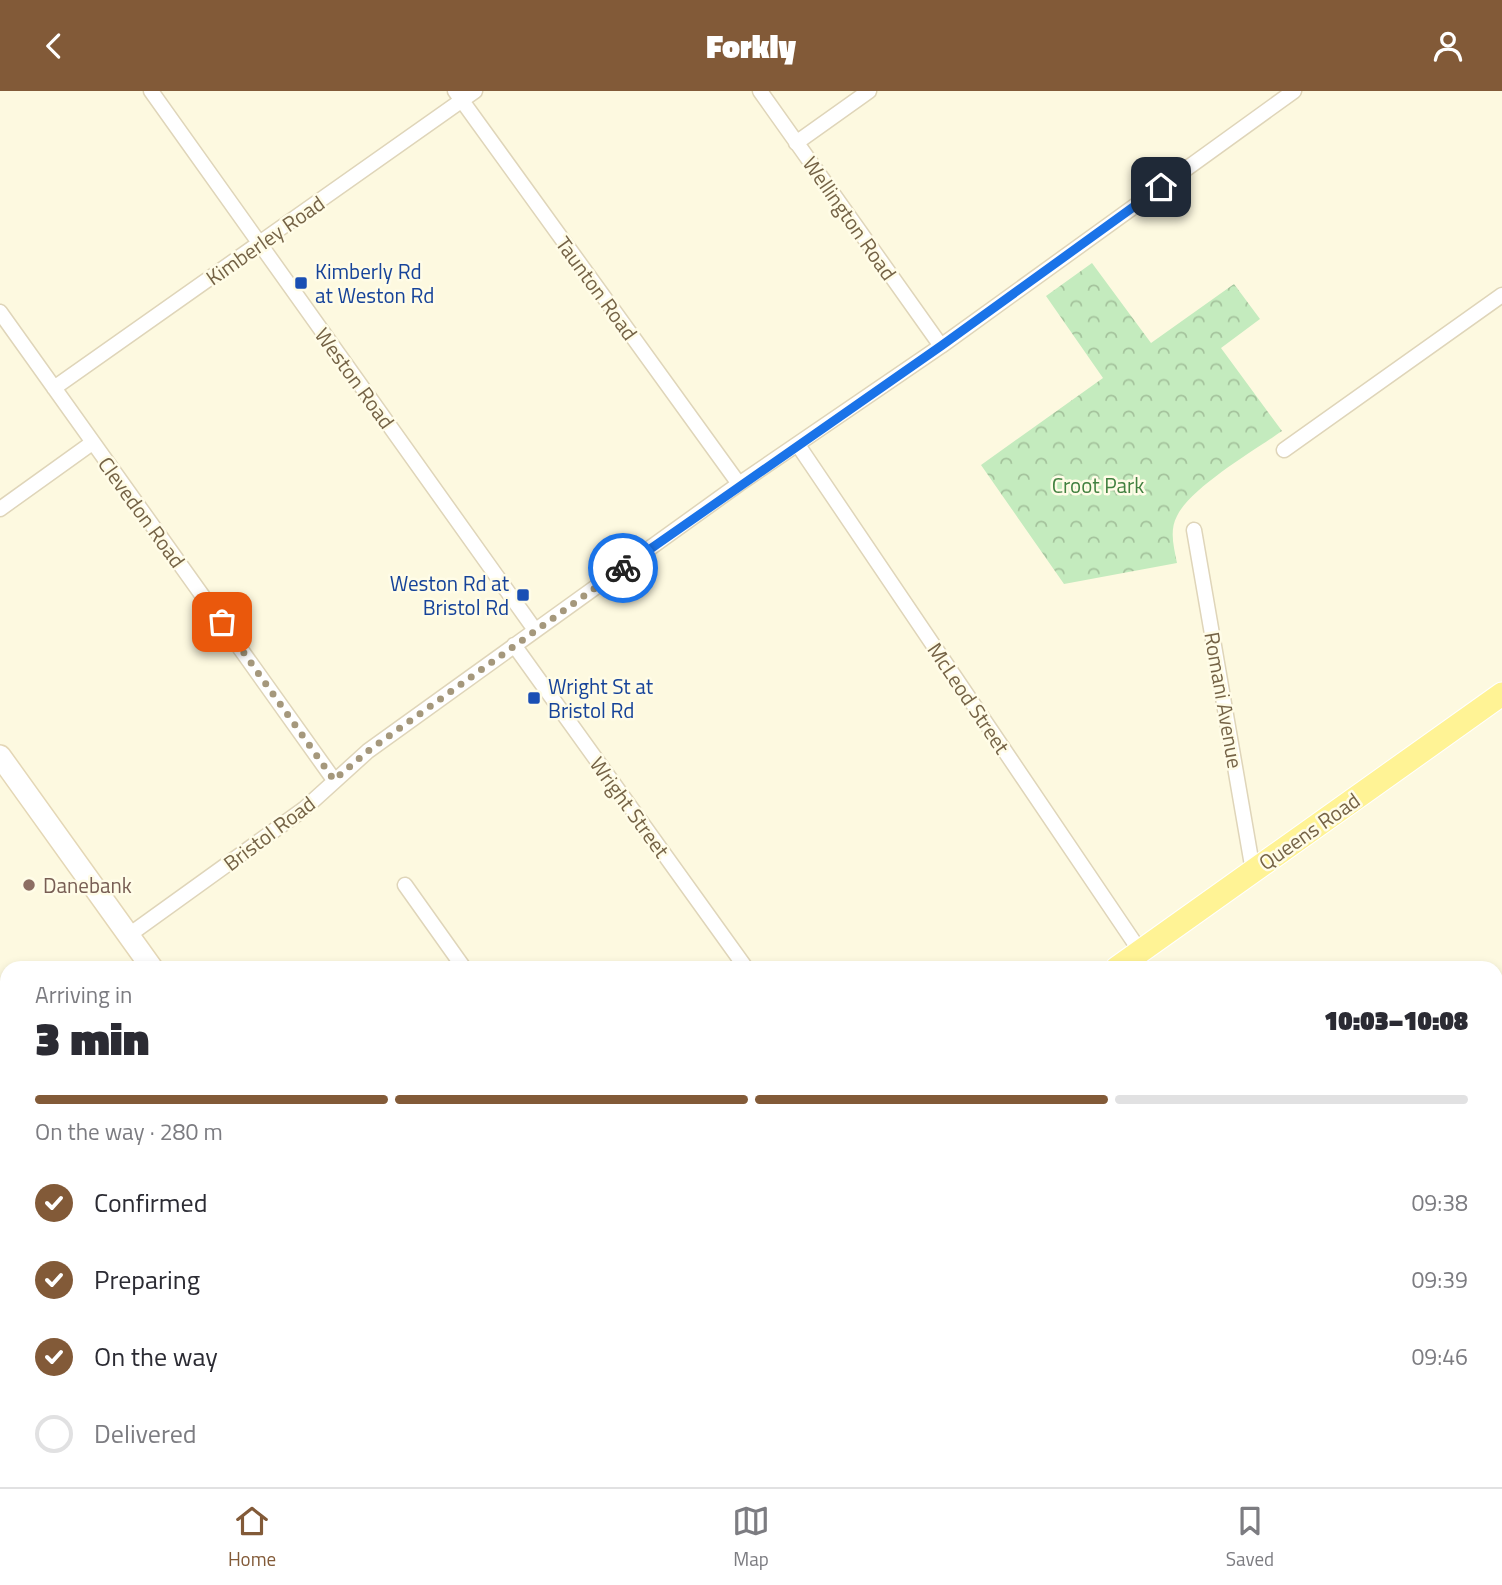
<!DOCTYPE html>
<html lang="en">
<head>
<meta charset="utf-8">
<style>
  :root { --surface:#fff; --page:#f2f2f3; --text:#2b2b33; --muted:#7c7c81; --line:#e1e1e2; --accent:#825a38 }
  body { margin:0; font-family:"Titillium Web",sans-serif; background:var(--page); color:var(--text); height:100vh; display:flex; flex-direction:column; font-size:26px; white-space:nowrap }
  * { box-sizing:border-box; margin:0 }
  p { font-size:23px; color:var(--muted) }
  .icon { flex:none; width:38px; height:38px; fill:none; stroke:currentColor; stroke-width:2; stroke-linecap:round; stroke-linejoin:round }
  .map { position:relative; flex:1; overflow:hidden }
  .side { position:absolute; left:0px; top:870px; width:1503px; height:527px; display:flex; flex-direction:column; background:var(--surface); border-radius:21px 21px 0 0; box-shadow:0 4px 10px #0003 }
  .side>* { flex:none }
  .pin { position:absolute; display:grid; place-items:center; width:60px; height:60px; color:#fff; margin:-30px; border-radius:14px; box-shadow:0 4px 10px #0006 }
  .courier { position:absolute; display:grid; place-items:center; width:70px; height:70px; margin:-35px; border:5px solid #1a73e8; border-radius:50%; background:#fff; color:#222; box-shadow:0 2px 9px #0007 }
  .head em { font-style:normal; font-weight:800 }
  .head div { display:flex; flex-direction:column-reverse }
  .head { display:flex; align-items:center; justify-content:space-between; height:119px; padding:0 35px }
  h1 { font-size:46px; font-weight:800; line-height:52px }
  .bar { display:grid; grid-template-columns:repeat(4,1fr); gap:10px 7px; align-content:center; height:84px; padding:0 35px }
  .bar i { height:9px; border-radius:5px; background:var(--line) }
  .bar .on { background:var(--accent) }
  .bar p { grid-column:span 4 }
  ol { padding:0 35px; list-style:none }
  li { display:flex; align-items:center; gap:21px; height:77px }
  li p { margin-inline-start:auto }
  li .icon { padding:7px; border-radius:50%; background:var(--accent); color:#fff; stroke-width:4 }
  li:last-child { color:var(--muted) }
  li i { width:38px; height:38px; border:4px solid var(--line); border-radius:50% }
  header { display:flex; justify-content:space-between; align-items:center; height:91px; padding:0 35px; background:var(--accent); color:#fff; font-size:32px; font-weight:800 }
  .menu { display:flex; justify-content:space-around; align-items:center; height:98px; border-top:2px solid var(--line); background:var(--surface); font-size:19px; color:var(--muted) }
  .menu a { display:grid; justify-items:center; gap:4px }
  .menu .on { color:var(--accent) }
  .map>svg:first-child { display:block }
</style>
</head>
<body>
<header><svg class="icon" aria-label="back" viewBox="0 0 24 24"><path d="M15 5l-7 7 7 7"/></svg>Forkly<svg class="icon" aria-label="person" viewBox="0 0 24 24"><circle cx="12" cy="8" r="4"/><path d="M4 21q1-7 8-7t8 7"/></svg></header>
<div class="map">
<svg width="1502" height="1396" viewBox="0 0 1502 1396">
  <defs>
    <pattern id="forest-crowns" width="20" height="18" patternUnits="userSpaceOnUse" patternTransform="scale(1.75)"><rect width="20" height="18" fill="#c4ebbe"/><path d="M2 6a3 3 0 1 1 6 0M12 15a3 3 0 1 1 6 0" fill="none" stroke="#a4c29c"/></pattern>
  </defs>
  <rect width="100%" height="100%" fill="#fdf9e0"/>
  <path fill="url(#forest-crowns)" d="M1092 172 1151 252 1234 193 1260 228 1221 257 1282 340C1255 359 1190 397 1177 425 1169 440 1174 456 1177 472L1064 493 981 374 1103 287 1046 205Z"/>
  <g fill="none" stroke-linecap="round" stroke-linejoin="round">
    <defs>
      <path id="street" d="M151 0 535 539
        M455 0 739 393
        M760 0 941 255
        M796 52 869 0
        M0 221 334 689
        M54 297 475 0
        M798 354 1140 860
        M1284 359 1502 204
        M0 418 92 352
        M1194 439 1253 780
        M514 554 746 877
        M405 794 464 877
        M129 844 304 718 368 660 739 393 941 255 1294 0
        M1496 996 1502 992
        M0 1380 12 1396
        M828 1390 832 1396
        M1124 1390 1128 1396
        M1416 1390 1421 1396"/>
      <path id="secondary" d="M0 665 152 877
        M0 1135 7 1145
        M182 1390 187 1396
        M514 1390 519 1396"/>
      <path id="primary" d="M1117 877 1502 603
        M411 1396 420 1390"/>
    </defs>
    <use href="#street" stroke="#dfd5b9" stroke-width="17"/>
    <use href="#secondary" stroke="#e4d7b6" stroke-width="24"/>
    <use href="#primary" stroke="#fff" stroke-width="25"/>
    <use href="#street" stroke="#fff" stroke-width="14"/>
    <use href="#secondary" stroke="#fff" stroke-width="21"/>
    <use href="#primary" stroke="#fff395" stroke-width="23"/>
  </g>
  <g fill="none" stroke-linecap="round" stroke-linejoin="round">
    <path stroke="#a5987c" stroke-width="7" stroke-dasharray="0 12.6" d="M222 531 334 689 368 660 623 477"/>
    <path stroke="#1a73e8" stroke-width="9" d="M623 477 941 255 1161 96"/>
  </g>
  <g fill="#1a4fb4" stroke="#fffce7" stroke-width="2.5">
    <rect x="294" y="185" width="14" height="14" rx="3.5"/>
    <rect x="516" y="497" width="14" height="14" rx="3.5"/>
    <rect x="527" y="600" width="14" height="14" rx="3.5"/>
  </g>
  <circle fill="#8d6e63" stroke="#fffce7" stroke-width="2.5" cx="29" cy="794" r="7"/>
  <g text-anchor="middle" dominant-baseline="central" stroke-width="5" stroke-linejoin="round" paint-order="stroke">
    <g font-size="21" fill="#756346" stroke="#fffce7">
      <text transform="translate(850 127) rotate(55)">Wellington Road</text>
      <text transform="translate(265 149) rotate(-35)">Kimberley Road</text>
      <text transform="translate(597 197) rotate(54)">Taunton Road</text>
      <text transform="translate(355 287) rotate(54)">Weston Road</text>
      <text transform="translate(142 421) rotate(54)">Clevedon Road</text>
      <text transform="translate(969 607) rotate(56)">McLeod Street</text>
      <text transform="translate(1224 609) rotate(80)">Romani Avenue</text>
      <text transform="translate(630 716) rotate(54)">Wright Street</text>
      <text transform="translate(1309 740) rotate(-35)">Queens Road</text>
      <text transform="translate(269 742) rotate(-37)">Bristol Road</text>
    </g>
    <g font-size="21" fill="#164399" stroke="#fffce7" text-anchor="start">
      <text x="315" y="180">Kimberly Rd<tspan x="315" dy="24">at Weston Rd</tspan></text>
      <text x="509" y="492" text-anchor="end">Weston Rd at<tspan x="509" dy="24">Bristol Rd</tspan></text>
      <text x="548" y="595">Wright St at<tspan x="548" dy="24">Bristol Rd</tspan></text>
    </g>
    <g font-size="21" fill="#428140" stroke="#fffce7">
      <text x="1098" y="394">Croot Park</text>
    </g>
    <g font-size="21" fill="#785e54" stroke="#fffce7" text-anchor="start">
      <text x="43" y="794">Danebank</text>
    </g>
  </g>
</svg>
<div class="pin" style="left:222px;top:531px;background:#ea580c"><svg class="icon" aria-label="bag" viewBox="0 0 24 24"><path d="M5 8h14l-1 12H6zM9 8a3 3 0 0 1 6 0"/></svg></div>
<div class="pin" style="left:1161px;top:96px;background:#1f2937"><svg class="icon" aria-label="home" viewBox="0 0 24 24"><path d="M3 11l9-7 9 7M6 9v11h12V9"/></svg></div>
<div class="courier" style="left:623px;top:477px"><svg class="icon" aria-label="bike" viewBox="0 0 24 24"><circle cx="6" cy="16" r="4"/><circle cx="18" cy="16" r="4"/><path d="M6 16l4-8h5l3 8M10 8l3 8H6M13 5h3"/></svg></div>
<section class="side">
<div class="head"><div><h1>3 min</h1><p>Arriving in</p></div><em>10:03–10:08</em></div>
<div class="bar"><i class="on"></i><i class="on"></i><i class="on"></i><i></i><p>On the way · 280 m</p></div>
<ol>
<li><svg class="icon" aria-label="check" viewBox="0 0 24 24"><path d="M5 12l5 5 9-10"/></svg>Confirmed<p>09:38</p></li>
<li><svg class="icon" aria-label="check" viewBox="0 0 24 24"><path d="M5 12l5 5 9-10"/></svg>Preparing<p>09:39</p></li>
<li><svg class="icon" aria-label="check" viewBox="0 0 24 24"><path d="M5 12l5 5 9-10"/></svg>On the way<p>09:46</p></li>
<li><i></i>Delivered</li>
</ol>
</section>
</div>
<nav class="menu">
<a class="on"><svg class="icon" aria-label="home" viewBox="0 0 24 24"><path d="M3 11l9-7 9 7M6 9v11h12V9"/></svg>Home</a>
<a><svg class="icon" aria-label="map" viewBox="0 0 24 24"><path d="M3 6l6-2 6 2 6-2v14l-6 2-6-2-6 2zM9 4v14M15 6v14"/></svg>Map</a>
<a><svg class="icon" aria-label="saved" viewBox="0 0 24 24"><path d="M7 4h10v16l-5-4-5 4z"/></svg>Saved</a>
</nav>
</body>
</html>
